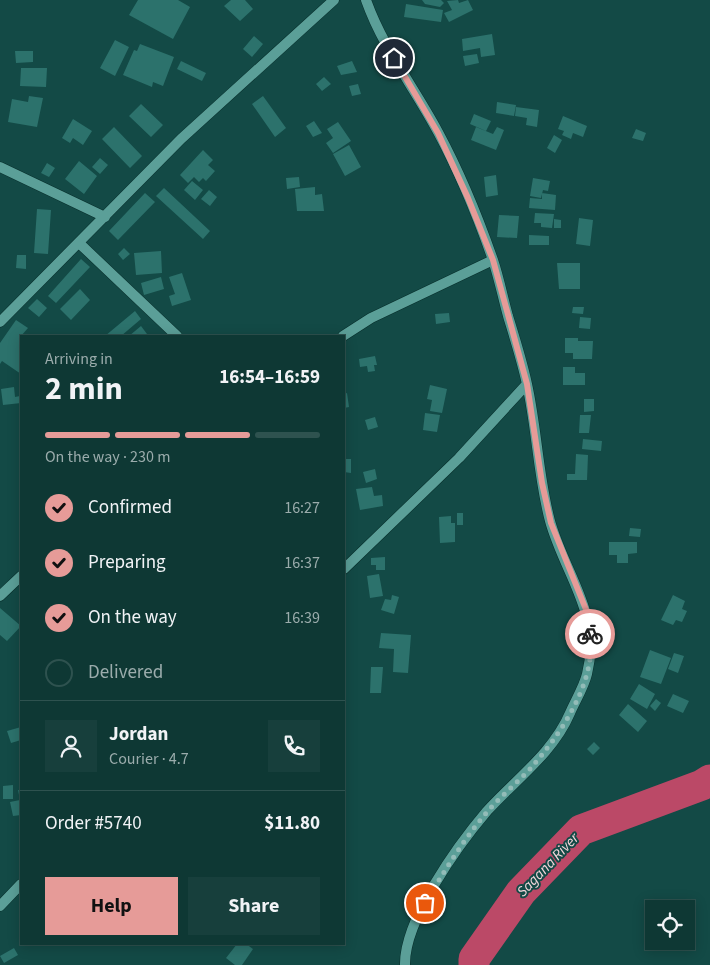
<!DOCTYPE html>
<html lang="en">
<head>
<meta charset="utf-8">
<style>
  :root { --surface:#0e3834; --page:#173f3c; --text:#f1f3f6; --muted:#9bacac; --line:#2e524f; --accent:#e69b98 }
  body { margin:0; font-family:"Source Sans 3",sans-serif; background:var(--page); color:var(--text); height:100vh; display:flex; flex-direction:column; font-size:19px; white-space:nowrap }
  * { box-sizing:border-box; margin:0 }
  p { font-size:16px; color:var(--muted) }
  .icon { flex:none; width:28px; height:28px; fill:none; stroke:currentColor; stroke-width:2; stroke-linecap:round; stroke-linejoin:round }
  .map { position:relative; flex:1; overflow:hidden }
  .drawer { position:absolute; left:20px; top:335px; width:325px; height:610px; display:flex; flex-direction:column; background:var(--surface); border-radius:0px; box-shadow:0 2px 12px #0003,0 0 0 1px var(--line) }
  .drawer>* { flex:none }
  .controls { position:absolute; left:645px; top:900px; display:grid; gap:10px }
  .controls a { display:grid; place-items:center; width:50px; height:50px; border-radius:0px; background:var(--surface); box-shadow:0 2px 12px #0003,0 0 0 1px var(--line); font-size:25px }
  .pin { position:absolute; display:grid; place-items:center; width:42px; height:42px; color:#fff; margin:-21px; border:2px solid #fff; border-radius:50%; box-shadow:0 1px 5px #0007 }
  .courier { position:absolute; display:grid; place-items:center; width:50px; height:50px; margin:-25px; border:4px solid #e69b98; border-radius:50%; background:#fff; color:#222; box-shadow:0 1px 6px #0007 }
  .head em { font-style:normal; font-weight:700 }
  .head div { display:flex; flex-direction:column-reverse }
  .head { display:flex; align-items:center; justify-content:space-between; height:85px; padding:0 25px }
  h1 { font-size:32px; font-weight:700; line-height:38px }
  .bar { display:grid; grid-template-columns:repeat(4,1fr); gap:8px 5px; align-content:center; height:60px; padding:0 25px }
  .bar i { height:6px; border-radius:4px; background:var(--line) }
  .bar .active { background:var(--accent) }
  .bar p { grid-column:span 4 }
  .line { display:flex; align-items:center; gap:12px; padding:0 25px; border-top:1px solid var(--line) }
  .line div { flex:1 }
  .round { display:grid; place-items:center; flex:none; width:52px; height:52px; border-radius:0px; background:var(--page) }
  ol { padding:0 25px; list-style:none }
  li { display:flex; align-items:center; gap:15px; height:55px }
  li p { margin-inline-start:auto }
  li .icon { padding:5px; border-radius:50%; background:var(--accent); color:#111; stroke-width:4 }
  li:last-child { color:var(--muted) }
  li i { width:28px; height:28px; border:2px solid var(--line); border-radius:50% }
  .primary-button { display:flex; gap:10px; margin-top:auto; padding:10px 25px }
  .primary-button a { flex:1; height:58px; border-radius:0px; background:var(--accent); color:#111; font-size:20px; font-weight:700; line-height:58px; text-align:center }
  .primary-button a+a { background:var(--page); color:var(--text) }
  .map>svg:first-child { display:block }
</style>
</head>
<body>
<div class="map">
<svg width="710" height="965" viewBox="0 0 710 965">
  <rect width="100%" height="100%" fill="#134a46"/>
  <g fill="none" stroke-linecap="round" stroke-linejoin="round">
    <path stroke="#bb4967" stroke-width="31" d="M474 965V959L521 892 581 830 702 785 710 780"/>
  </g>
  <path fill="#2c726c" d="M138 0H178L190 7 173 39 129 15Z
    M231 0H245L253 9 240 21 224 6Z
    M422 0H441L444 3 440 7 425 4Z
    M458 0 459 3 468 0 473 10 449 22 444 13 452 10 447 1Z
    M406 4 443 10 441 22 404 17Z
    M492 34 495 55 481 57 480 48 463 51 462 39Z
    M254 36 263 44 252 57 243 49Z
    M115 40 129 47 115 76 100 68Z
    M140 44 174 57 163 86 153 82 152 87 123 75 134 50 137 51Z
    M15 51H33V62L16 63Z
    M477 54 479 63 465 66 463 56Z
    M181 61 206 73 202 81 177 69Z
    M352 61 357 72 341 75 337 66Z
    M21 68H47L46 87 20 86Z
    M324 77 331 84 322 91 316 84Z
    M358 84 361 94 352 96 349 86Z
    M29 96 43 98 37 127 8 122 12 99 28 102Z
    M263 96 286 128 275 137 252 104Z
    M497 102 516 105 514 116 496 113Z
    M141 104 163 125 151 137 129 116Z
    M516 107 539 110 537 127 526 125 527 118 515 116Z
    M474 114 491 121 486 131 470 124Z
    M563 116 587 126 583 137 573 133 571 139 562 135 564 131 558 129Z
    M73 119 92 131 83 145 73 138 70 143 62 138Z
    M314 121 322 133 313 137 306 126Z
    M338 122 351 141 333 153 326 143 333 138 327 129Z
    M114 127 142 156 130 168 102 139Z
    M476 127 493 134 497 127 504 130 496 150 471 140Z
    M636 129 646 133 643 141 632 138Z
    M554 135 562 140 555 153 547 148Z
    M349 145 361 167 345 176 333 154Z
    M203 150 213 160 208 165 215 171 206 181 203 178 199 182 194 177 188 183 180 175Z
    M100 158 108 165 100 174 92 167Z
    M79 161 97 176 84 194 65 179Z
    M47 163 55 168 49 177 41 173Z
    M496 175 498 195 486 197 484 177Z
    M299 177 300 187 287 189 286 178Z
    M533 178 550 181 548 191 543 190 541 198 530 196Z
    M192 181 203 190 195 200 184 190Z
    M315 187V195L322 194 324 211H297L295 189Z
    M164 188 210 231 203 239 156 196Z
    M209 190 217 197 210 206 201 199Z
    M145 193 155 202 118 240 109 231Z
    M542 193 556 195 555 210 529 208 530 198 542 199Z
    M37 209 51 210 48 254 34 253Z
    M535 213 554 214 552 228 541 227V223H534Z
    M499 215 519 216 517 238 497 237Z
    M579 218 593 220 590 246 576 244Z
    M554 219 561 220V228H554Z
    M529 235 549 236V245H529Z
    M124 248 130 254 123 260 118 254Z
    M161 251 162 273 136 275 134 253Z
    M17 255H26V269L16 268Z
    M81 259 90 267 56 303 48 296Z
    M557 263H580V289H559Z
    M182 273 191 300 172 306 169 296 175 294 169 277Z
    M161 277 164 289 144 295 141 283Z
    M80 289 90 300 71 320 60 309Z
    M37 299 47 308 39 317 28 308Z
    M573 307H584L583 314 572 313Z
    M135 311 141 319 121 336H105Z
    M449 313 450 322 436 324 435 314Z
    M580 317 591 318 590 329 579 328Z
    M16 320 28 328 21 336V374L2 361 0 364V343Z
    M141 326 147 334 145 336H129Z
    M565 338H578V341H593L592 359H573V353H565Z
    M375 356 377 365H374L375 371 368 372 367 366 360 367 359 359Z
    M563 367H575V373H585V385H563Z
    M430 385 447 389 442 413 430 411 432 400 427 399Z
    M14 387 15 397 20 396 21 403 3 405 1 389Z
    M347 393 349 407 344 408V394Z
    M584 399H594V411L584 412Z
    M425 413 440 415 437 432 423 430Z
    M580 415H591L589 433H579Z
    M375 417 378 427 368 430 365 420Z
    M583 439 602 441 601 451 582 449Z
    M576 454 588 455 587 480H567V474H575Z
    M344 459H351V473L344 472Z
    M375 469 377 479 366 483 363 472Z
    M372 487 374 496 382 495 383 506 360 510 356 489Z
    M457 513H463V525H457Z
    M451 516V523H455V542L440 543 439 517Z
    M630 528 641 529 640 537 629 536Z
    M609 542H637V553L628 554V563H617V555H609Z
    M385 557V570H376V565H371V558Z
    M379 574 383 596 370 598 367 576Z
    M392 595 399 597 394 614 381 610 385 599 391 600Z
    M673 595 685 601 682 609 687 611 682 622 676 620 673 625 661 620Z
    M0 608 21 626 7 641 0 635Z
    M381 633 411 635 408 673 393 672 394 649 379 648Z
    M650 650 671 658 661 684 640 677Z
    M674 653 684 656 678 673 668 669Z
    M371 667H383L381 693H370Z
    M639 684 655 694 647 709 630 699Z
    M673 694 689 701 683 713 667 706Z
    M656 699 661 703 655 711 650 706Z
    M628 704 647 721 638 732 619 715Z
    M21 727V740L11 743 7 731Z
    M594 742 600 748 593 755 587 749Z
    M13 785V799H3V786Z
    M18 790H21V815L13 816 10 802 20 800Z
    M237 944H246L253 949 242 965H235L226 958Z
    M14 948 18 955 4 963 0 956Z"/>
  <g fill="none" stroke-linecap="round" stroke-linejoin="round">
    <defs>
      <path id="minor" d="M366 0C383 48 414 87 438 132 459 171 478 217 493 260 499 278 503 298 508 316 515 339 522 361 527 384 537 429 538 476 550 521 565 575 602 614 587 674 584 687 575 701 570 713 553 753 515 780 487 811 458 845 404 920 405 965
        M0 167 105 217
        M79 243 177 336
        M0 322 181 139 334 0
        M343 336 371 318 493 260
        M344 569 459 458 527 384
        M0 596 21 576
        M0 906 21 884"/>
    </defs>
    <use href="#minor" stroke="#072e2b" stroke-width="11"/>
    <use href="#minor" stroke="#5b9f98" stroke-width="10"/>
  </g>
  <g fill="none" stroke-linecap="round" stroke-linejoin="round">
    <path stroke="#93bcb8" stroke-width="5" stroke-dasharray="0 9" d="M425 903C444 872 463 840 487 812 500 797 516 784 530 769 560 735 597 682 590 634"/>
    <path stroke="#e69b98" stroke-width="6" d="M394 58 438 133 468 198 493 260 527 384 542 483 551 523 587 612 590 634"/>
  </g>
  <g text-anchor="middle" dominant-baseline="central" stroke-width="4" stroke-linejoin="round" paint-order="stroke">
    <g font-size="15" font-style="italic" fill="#f8d8dd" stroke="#134a46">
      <text transform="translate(548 865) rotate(-46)">Sagana River</text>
    </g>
  </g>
</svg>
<div class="controls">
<a><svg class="icon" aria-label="locate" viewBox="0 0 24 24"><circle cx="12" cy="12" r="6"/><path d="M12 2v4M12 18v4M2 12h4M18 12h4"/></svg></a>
</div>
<div class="pin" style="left:425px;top:903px;background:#ea580c"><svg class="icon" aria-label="bag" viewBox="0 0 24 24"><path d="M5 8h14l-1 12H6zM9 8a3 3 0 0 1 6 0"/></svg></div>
<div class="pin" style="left:394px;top:58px;background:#1f2937"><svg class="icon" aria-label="home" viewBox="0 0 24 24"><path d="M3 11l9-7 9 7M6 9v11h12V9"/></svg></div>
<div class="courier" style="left:590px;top:634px"><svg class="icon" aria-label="bike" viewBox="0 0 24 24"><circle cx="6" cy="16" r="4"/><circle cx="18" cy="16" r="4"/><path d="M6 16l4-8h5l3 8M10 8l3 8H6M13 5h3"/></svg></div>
<section class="drawer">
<div class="head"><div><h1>2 min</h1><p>Arriving in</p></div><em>16:54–16:59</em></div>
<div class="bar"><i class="active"></i><i class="active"></i><i class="active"></i><i></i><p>On the way · 230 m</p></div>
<ol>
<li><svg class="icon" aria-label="check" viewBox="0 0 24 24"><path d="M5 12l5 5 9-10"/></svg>Confirmed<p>16:27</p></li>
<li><svg class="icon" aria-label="check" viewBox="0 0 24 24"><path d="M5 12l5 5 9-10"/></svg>Preparing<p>16:37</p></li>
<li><svg class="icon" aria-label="check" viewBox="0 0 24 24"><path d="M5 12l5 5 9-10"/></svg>On the way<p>16:39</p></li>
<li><i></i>Delivered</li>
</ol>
<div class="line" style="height:90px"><a class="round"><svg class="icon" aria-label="person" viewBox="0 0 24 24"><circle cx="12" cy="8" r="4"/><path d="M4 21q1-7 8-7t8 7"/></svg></a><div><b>Jordan</b><p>Courier · 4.7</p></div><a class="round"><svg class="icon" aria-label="phone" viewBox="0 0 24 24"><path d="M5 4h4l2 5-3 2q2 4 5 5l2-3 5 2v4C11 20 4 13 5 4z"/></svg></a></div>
<div class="line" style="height:65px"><div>Order #5740</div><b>$11.80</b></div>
<div class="primary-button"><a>Help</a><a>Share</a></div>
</section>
</div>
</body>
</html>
